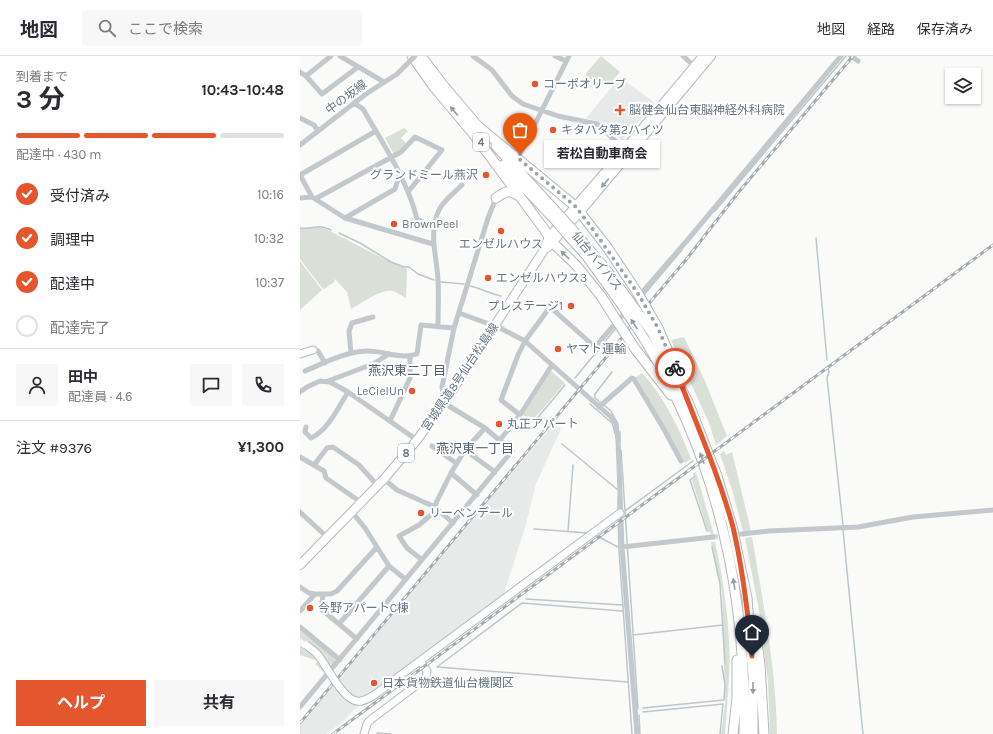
<!DOCTYPE html>
<html lang="ja">
<head>
<meta charset="utf-8">
<style>
  :root { --surface:#fff; --page:#f7f7f7; --text:#2b2b33; --muted:#7c7c81; --line:#e1e1e2; --accent:#e4572e }
  body { margin:0; font-family:Karla,"Noto Sans JP",sans-serif; background:var(--page); color:var(--text); height:100vh; display:flex; flex-direction:column; font-size:15px; white-space:nowrap }
  * { box-sizing:border-box; margin:0 }
  p { font-size:13px; color:var(--muted) }
  .icon { flex:none; width:22px; height:22px; fill:none; stroke:currentColor; stroke-width:2; stroke-linecap:round; stroke-linejoin:round }
  .map { position:relative; flex:1; overflow:hidden }
  .side { display:flex; flex-direction:column; background:var(--surface); width:300px }
  .side>* { flex:none }
  .tools { position:absolute; left:645px; top:12px; display:grid; gap:8px }
  .tools a { display:grid; place-items:center; width:36px; height:36px; border-radius:0px; background:var(--surface); box-shadow:0 1px 3px #0004; font-size:20px }
  .pin { position:absolute; display:grid; place-items:center; width:34px; height:34px; color:#fff; margin:-41px -17px; border-radius:50% 50% 50% 0; rotate:-45deg; box-shadow:0 0 4px #0007 }
  .pin .icon { rotate:45deg }
  .courier { position:absolute; display:grid; place-items:center; width:40px; height:40px; margin:-20px; border:3px solid #e4572e; border-radius:50%; background:#fff; color:#222; box-shadow:0 1px 5px #0007 }
  .bubble { position:absolute; height:28px; border-radius:0px; background:var(--surface); box-shadow:0 1px 3px #0004; font-size:13px; font-weight:700; line-height:28px; text-align:center }
  .overview em { font-style:normal; font-weight:700 }
  .overview div { display:flex; flex-direction:column-reverse }
  .overview { display:flex; align-items:center; justify-content:space-between; height:68px; padding:0 16px }
  h1 { font-size:26px; font-weight:700; line-height:30px }
  .bar { display:grid; grid-template-columns:repeat(4,1fr); gap:6px 4px; align-content:center; height:48px; padding:0 16px }
  .bar i { height:5px; border-radius:3px; background:var(--line) }
  .bar .current { background:var(--accent) }
  .bar p { grid-column:span 4 }
  .line { display:flex; align-items:center; gap:10px; padding:0 16px; border-top:1px solid var(--line) }
  .line div { flex:1 }
  .round { display:grid; place-items:center; flex:none; width:42px; height:42px; border-radius:0px; background:var(--page) }
  ol { padding:0 16px; list-style:none }
  li { display:flex; align-items:center; gap:12px; height:44px }
  li p { margin-inline-start:auto }
  li .icon { padding:4px; border-radius:50%; background:var(--accent); color:#fff; stroke-width:4 }
  li:last-child { color:var(--muted) }
  li i { width:22px; height:22px; border:2px solid var(--line); border-radius:50% }
  .action { display:flex; gap:8px; margin-top:auto; padding:8px 16px }
  .action a { flex:1; height:46px; border-radius:0px; background:var(--accent); color:#fff; font-size:16px; font-weight:700; line-height:46px; text-align:center }
  .action a+a { background:var(--page); color:var(--text) }
  header { display:flex; align-items:center; gap:24px; box-sizing:border-box; height:56px; padding:0 20px; background:var(--surface); border-bottom:1px solid var(--line) }
  header strong { font-size:19px }
  nav { display:flex; gap:22px; margin-inline-start:auto; font-size:14px }
  .search { width:280px; height:36px; background:var(--page); display:flex; align-items:center; gap:10px; box-sizing:border-box; padding:0 14px; border-radius:0px; color:var(--muted); font-size:15px }
  main { display:flex; flex:1; min-height:0 }
  .map>svg:first-child { display:block }
</style>
</head>
<body>
<header>
<strong>地図</strong>
<div class="search"><svg class="icon" aria-label="search" viewBox="0 0 24 24"><circle cx="10" cy="10" r="6"/><path d="M15 15l6 6"/></svg>ここで検索</div>
<nav><a>地図</a><a>経路</a><a>保存済み</a></nav>
</header>
<main>
<section class="side">
<div class="overview"><div><h1>3 分</h1><p>到着まで</p></div><em>10:43–10:48</em></div>
<div class="bar"><i class="current"></i><i class="current"></i><i class="current"></i><i></i><p>配達中 · 430 m</p></div>
<ol>
<li><svg class="icon" aria-label="check" viewBox="0 0 24 24"><path d="M5 12l5 5 9-10"/></svg>受付済み<p>10:16</p></li>
<li><svg class="icon" aria-label="check" viewBox="0 0 24 24"><path d="M5 12l5 5 9-10"/></svg>調理中<p>10:32</p></li>
<li><svg class="icon" aria-label="check" viewBox="0 0 24 24"><path d="M5 12l5 5 9-10"/></svg>配達中<p>10:37</p></li>
<li><i></i>配達完了</li>
</ol>
<div class="line" style="height:72px"><a class="round"><svg class="icon" aria-label="person" viewBox="0 0 24 24"><circle cx="12" cy="8" r="4"/><path d="M4 21q1-7 8-7t8 7"/></svg></a><div><b>田中</b><p>配達員 · 4.6</p></div><a class="round"><svg class="icon" aria-label="chat" viewBox="0 0 24 24"><path d="M4 5h16v11H9l-5 4z"/></svg></a><a class="round"><svg class="icon" aria-label="phone" viewBox="0 0 24 24"><path d="M5 4h4l2 5-3 2q2 4 5 5l2-3 5 2v4C11 20 4 13 5 4z"/></svg></a></div>
<div class="line" style="height:52px"><div>注文 #9376</div><b>¥1,300</b></div>
<div class="action"><a>ヘルプ</a><a>共有</a></div>
</section>
<div class="map">
<svg width="693" height="678" viewBox="0 0 693 678">
  <rect width="100%" height="100%" fill="#fafaf8"/>
  <path fill="#e8e9e9" d="M320 21 355 47 322 85 296 65 286 62Z
    M254 368 261 373 236 428 225 472 202 543 55 653 41 667 26 678H0V670L197 434Z"/>
  <path fill="#dadfd7" d="M301 0 320 16 308 30 285 26 287 16Z
    M104 72 108 75 101 82 107 88 94 98 85 82Z
    M19 171 26 173 86 204 107 213 106 242C102 240 97 236 92 235 82 232 60 248 51 253L47 236 35 223 34 226 24 233H23L0 203V173Z
    M0 205 22 234 0 254Z
    M384 281 405 325 427 380 416 389 409 367 371 284Z
    M251 315 265 327 232 365 223 359Z
    M342 317C364 341 380 373 391 403L385 407 336 321Z
    M424 395 426 399 432 396 451 475 443 476 433 437 420 398Z
    M396 416 414 479H411L410 476H408L392 424 394 422 393 418Z
    M452 481C463 546 476 612 477 678H470L468 626 459 554 445 482Z
    M411 486H415C422 517 427 550 429 583 431 614 427 647 425 678H421L425 647 422 535Z
    M0 575C9 581 33 596 36 606L25 617 15 608 18 605 0 599V589L12 598 15 594 0 582Z"/>
  <g fill="none" stroke-linecap="round" stroke-linejoin="round">
    <path stroke="#bbc7cb" stroke-width="1.5" d="M415 155 546 0
      M0 172C14 174 16 167 31 174
      M39 177 60 187 91 206 104 211H109L118 218 134 224
      M516 182 527 304
      M141 226 164 228
      M170 230C181 232 190 238 201 240
      M343 240 382 194
      M528 312 529 316 527 322 543 469
      M275 322 317 271
      M301 347 295 342V338L312 316
      M290 348 312 367 315 377
      M304 349 311 355 318 368
      M236 367 234 366 265 329
      M320 376V385
      M262 388 318 434
      M321 394 325 455 393 405
      M394 421 390 424 407 475
      M318 441V456
      M325 455 338 653
      M318 461 319 495 332 678
      M234 473 288 477
      M543 474 563 678
      M268 475 273 409
      M295 479 318 491
      M412 491 420 528 425 607
      M226 543 322 549
      M333 579 423 569
      M137 611 222 547 322 555
      M137 611 328 626
      M343 652 424 644 425 628 422 610
      M343 656 423 648 420 678
      M339 659 340 678
      M77 677 91 678"/>
    <path stroke="#d5d9db" stroke-width="5" stroke-dasharray="5 2.5" stroke-linecap="butt" d="M413 481 442 478"/>
    <defs>
      <path id="secondary" d="M0 298 13 294
        M90 627 320 457
        M64 678 67 668 69 665 126 622 127 615 120 605"/>
      <path id="primary" d="M248 191 280 156 411 0
        M0 509 84 423 117 384 148 341 244 194 249 181 326 92 403 0"/>
      <path id="highway" d="M112 0 134 31 176 81
        M121 0 143 29 182 75
        M179 71 275 150 307 191 337 236
        M172 76 244 173 253 187 276 209 301 240 315 262
        M196 90 261 161
        M203 109 257 166
        M196 142C206 135 208 133 219 140
        M271 172 308 216 330 246
        M267 178 286 199 324 252
        M358 272 373 307
        M351 275 388 346 417 420 432 470 447 542 453 620V678
        M345 284C418 405 447 538 444 678
        M336 294 371 339
        M455 572 460 608 464 678
        M433 678 437 642V604"/>
    </defs>
    <use href="#secondary" stroke="#b3babf" stroke-width="9"/>
    <use href="#primary" stroke="#b5babe" stroke-width="10"/>
    <use href="#highway" stroke="#b4b9bd" stroke-width="11"/>
    <path stroke="#c3c8cc" stroke-width="5" d="M40 0 84 26
      M173 0 192 14 212 40 223 48 258 60 297 68 321 90 327 93
      M255 0 266 5
      M383 0 394 10
      M551 0 558 5
      M0 16 6 20 22 38 58 11
      M6 20 31 0
      M54 47 63 53C83 88 107 123 117 163L134 172
      M0 62 14 69 18 75
      M0 89 66 38 97 18 105 10
      M218 102 269 0
      M0 119 76 75
      M0 119 12 141
      M0 142 12 141 45 162 133 188
      M15 143 101 96 115 81 142 94 108 136
      M45 162 95 133 100 117
      M159 257 200 272 225 285 311 361 316 368 318 384 322 491 337 678
      M138 271C138 255 139 240 138 224 137 201 128 176 139 154 144 144 154 137 162 129
      M13 294 18 295 25 307
      M51 297 49 275 52 267 73 261
      M5 315C24 307 45 296 66 295 83 294 100 304 117 298L121 269 154 272
      M28 325 73 308 89 298
      M0 336 7 331 20 325 30 326 48 336 117 384
      M148 341 143 338 142 331 154 272 188 162 196 142
      M144 347 185 372
      M299 351 332 322 334 323 365 375 381 405
      M220 359 201 344 218 299 225 285 250 251 295 291 390 181 541 0
      M90 365 110 322V301
      M6 371 5 376 11 382C28 374 38 352 48 336
      M199 385 220 359 252 309
      M132 390 156 407
      M165 394 151 417 177 439
      M0 401 24 415 26 422 62 447
      M14 409 27 392 33 391 59 409 78 430
      M84 423 97 434 135 451 153 467
      M0 456 27 481
      M52 456 65 472 77 491
      M442 478 469 475 558 471 613 461 693 454
      M322 491 413 481
      M121 503 107 492 99 480 119 469 132 458 137 445 151 417
      M0 531 9 537 15 538
      M23 539 21 553 57 583
      M0 555 15 538H31L37 535 77 491 89 510 105 523
      M39 568 89 510
      M0 571 40 604
      M0 651 212 395 185 372 165 394 195 416"/>
    <use href="#secondary" stroke="#fff" stroke-width="7"/>
    <use href="#primary" stroke="#fff" stroke-width="8"/>
    <use href="#highway" stroke="#fff" stroke-width="9"/>
    <defs>
      <path id="rail" d="M0 667 308 299 351 245 385 205 438 137 553 0
        M33 678 693 189"/>
    </defs>
    <use href="#rail" stroke="#a2aab0" stroke-width="3"/>
    <use href="#rail" stroke="#fff" stroke-width="1.5" stroke-dasharray="4.5" stroke-linecap="butt"/>
    <defs>
      <path id="secondary-bridge" d="M6 589C10 592 15 595 18 599 27 610 45 649 61 645 72 643 82 633 90 627"/>
      <path id="highway-bridge" d="M261 161 271 172
        M257 166 267 178
        M337 236 358 272
        M330 246 351 275
        M324 252 345 284
        M315 262 336 294"/>
    </defs>
    <use href="#secondary-bridge" stroke="#b3babf" stroke-width="9" stroke-linecap="butt"/>
    <use href="#highway-bridge" stroke="#b4b9bd" stroke-width="11" stroke-linecap="butt"/>
    <path stroke="#c3c8cc" stroke-width="5" d="M105 10 115 0"/>
    <use href="#secondary-bridge" stroke="#fff" stroke-width="7"/>
    <use href="#highway-bridge" stroke="#fff" stroke-width="9"/>
  </g>
  <defs><path id="oneway-solid" d="M-6-.8H1V-3.2L6.5 0L1 3.2V.8H-6Z"/></defs>
  <g fill="#939fa8">
    <use href="#oneway-solid" transform="translate(154 55) rotate(-130)"/>
    <use href="#oneway-solid" transform="translate(305 127) rotate(130)"/>
    <use href="#oneway-solid" transform="translate(265 199) rotate(-137)"/>
    <use href="#oneway-solid" transform="translate(334 268) rotate(-123)"/>
    <use href="#oneway-solid" transform="translate(402 402) rotate(-110)"/>
    <use href="#oneway-solid" transform="translate(434 528) rotate(-99)"/>
    <use href="#oneway-solid" transform="translate(453 632) rotate(90)"/>
  </g>
  <g fill="none" stroke-linecap="round" stroke-linejoin="round">
    <path stroke="#99a4ac" stroke-width="4" stroke-dasharray="0 7.2" d="M220 98 218 102 275 150 289 168 337 236 358 272 375 312"/>
    <path stroke="#e4572e" stroke-width="5" d="M375 312C395 365 418 416 433 471 443 514 448 557 452 600"/>
  </g>
  <g fill="#e4572e" stroke="#fff" stroke-width="1.5">
    <circle cx="235" cy="28" r="4"/>
    <path d="M318 48h4v4h4v4h-4v4h-4v-4h-4v-4h4z"/>
    <circle cx="253" cy="74" r="4"/>
    <circle cx="186" cy="119" r="4"/>
    <circle cx="94" cy="168" r="4"/>
    <circle cx="201" cy="175" r="4"/>
    <circle cx="188" cy="222" r="4"/>
    <circle cx="271" cy="250" r="4"/>
    <circle cx="258" cy="293" r="4"/>
    <circle cx="112" cy="335" r="4"/>
    <circle cx="199" cy="368" r="4"/>
    <circle cx="121" cy="457" r="4"/>
    <circle cx="10" cy="552" r="4"/>
    <circle cx="74" cy="627" r="4"/>
  </g>
  <g text-anchor="middle" dominant-baseline="central" stroke-width="4" stroke-linejoin="round" paint-order="stroke">
    <g fill="#fff" stroke="#939fa8" stroke-width="1">
      <rect x="173" y="77" width="16" height="18" rx="3"/>
      <rect x="98" y="388" width="16" height="18" rx="3"/>
    </g>
    <g font-size="11" font-weight="bold" fill="#657683">
      <text x="181" y="86">4</text>
      <text x="106" y="397">8</text>
    </g>
    <g font-size="12" fill="#657683" stroke="#fff" text-anchor="start">
      <text x="243" y="28">コーポオリーブ</text>
      <text x="329" y="54">脳健会仙台東脳神経外科病院</text>
      <text x="261" y="74">キタハタ第2ハイツ</text>
      <text x="178" y="119" text-anchor="end">グランドミール燕沢</text>
      <text x="102" y="168">BrownPeel</text>
      <text x="201" y="188" text-anchor="middle">エンゼルハウス</text>
      <text x="196" y="222">エンゼルハウス3</text>
      <text x="263" y="250" text-anchor="end">プレステージ1</text>
      <text x="266" y="293">ヤマト運輸</text>
      <text x="104" y="335" text-anchor="end">LeCielUn</text>
      <text x="207" y="368">丸正アパート</text>
      <text x="129" y="457">リーベンデール</text>
      <text x="18" y="552">今野アパートC棟</text>
      <text x="82" y="627">日本貨物鉄道仙台機関区</text>
    </g>
    <g font-size="12" fill="#657683" stroke="#fff">
      <text transform="translate(46 41) rotate(-37)">中の坂線</text>
      <text transform="translate(297 205) rotate(51)">仙台バイパス</text>
      <text transform="translate(160 321) rotate(-56)">宮城県道8号仙台松島線</text>
    </g>
    <g font-size="13" fill="#57646e" stroke="#fff">
      <text x="107" y="314">燕沢東二丁目</text>
      <text x="175" y="392">燕沢東一丁目</text>
    </g>
  </g>
</svg>
<div class="tools">
<a><svg class="icon" aria-label="layers" viewBox="0 0 24 24"><path d="M12 4l9 5-9 5-9-5zM3 14l9 5 9-5"/></svg></a>
</div>
<div class="pin" style="left:220px;top:98px;background:#ea580c"><svg class="icon" aria-label="bag" viewBox="0 0 24 24"><path d="M5 8h14l-1 12H6zM9 8a3 3 0 0 1 6 0"/></svg></div>
<div class="pin" style="left:452px;top:600px;background:#1f2937"><svg class="icon" aria-label="home" viewBox="0 0 24 24"><path d="M3 11l9-7 9 7M6 9v11h12V9"/></svg></div>
<div class="courier" style="left:375px;top:312px"><svg class="icon" aria-label="bike" viewBox="0 0 24 24"><circle cx="6" cy="16" r="4"/><circle cx="18" cy="16" r="4"/><path d="M6 16l4-8h5l3 8M10 8l3 8H6M13 5h3"/></svg></div>
<div class="bubble" style="left:244px;top:84px;width:116px">若松自動車商会</div>
</div>
</main>
</body>
</html>
